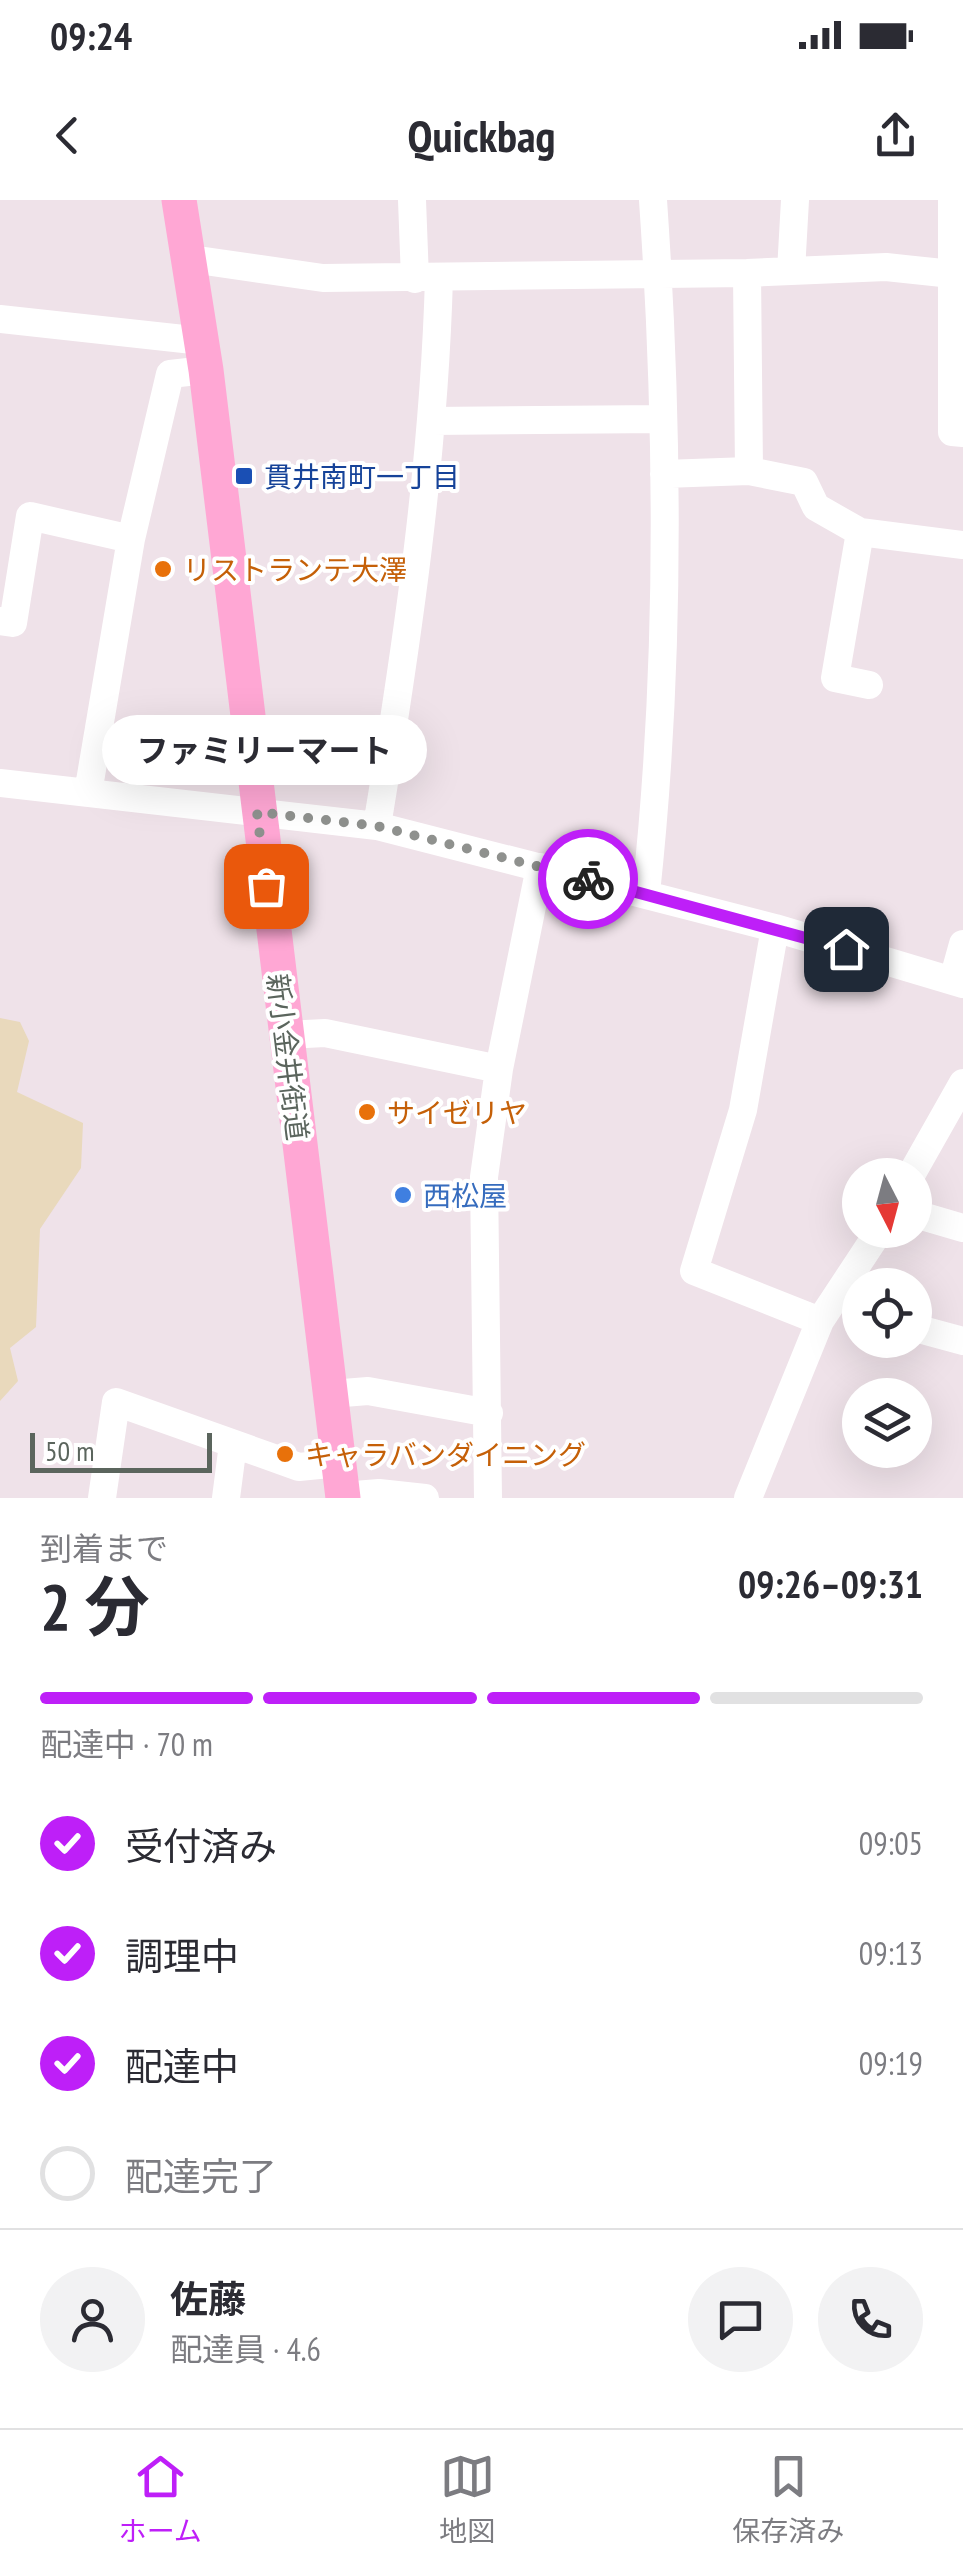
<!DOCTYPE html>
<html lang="ja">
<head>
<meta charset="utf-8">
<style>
  :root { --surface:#fff; --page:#f2f2f3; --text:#2b2b33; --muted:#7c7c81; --line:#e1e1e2; --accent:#be1ff8 }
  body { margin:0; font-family:"PT Sans Narrow","Noto Sans JP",sans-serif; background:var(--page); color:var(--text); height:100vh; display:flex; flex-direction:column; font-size:38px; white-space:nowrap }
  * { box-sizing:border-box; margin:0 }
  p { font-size:32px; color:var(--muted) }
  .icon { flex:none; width:55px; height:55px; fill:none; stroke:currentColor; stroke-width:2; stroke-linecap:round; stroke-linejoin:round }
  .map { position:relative; height:1298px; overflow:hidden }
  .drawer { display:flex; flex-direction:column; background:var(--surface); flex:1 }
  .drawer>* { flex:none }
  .needle { width:65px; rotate:174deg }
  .tools { position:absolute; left:842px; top:958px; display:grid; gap:20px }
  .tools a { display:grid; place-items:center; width:90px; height:90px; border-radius:50%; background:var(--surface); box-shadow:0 10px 40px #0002; font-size:50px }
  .scale { position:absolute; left:30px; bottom:25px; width:182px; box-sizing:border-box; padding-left:10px; border:5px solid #5b655d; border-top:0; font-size:28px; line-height:35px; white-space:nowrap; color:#5b655d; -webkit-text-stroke:8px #fff; paint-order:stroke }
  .pin { position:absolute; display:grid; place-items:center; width:85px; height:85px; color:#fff; margin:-42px; border-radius:20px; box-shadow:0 5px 15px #0006 }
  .courier { position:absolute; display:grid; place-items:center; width:100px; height:100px; margin:-50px; border:8px solid #be1ff8; border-radius:50%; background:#fff; color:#222; box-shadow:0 2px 12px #0007 }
  .bubble { position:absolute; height:70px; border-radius:35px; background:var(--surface); box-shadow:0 10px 40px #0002; font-size:32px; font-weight:700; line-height:70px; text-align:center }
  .overview em { font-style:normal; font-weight:700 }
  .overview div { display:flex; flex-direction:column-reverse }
  .overview { display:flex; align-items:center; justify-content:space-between; height:170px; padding:0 40px }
  h1 { font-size:65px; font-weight:700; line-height:75px }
  .bar { display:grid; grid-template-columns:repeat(4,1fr); gap:15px 10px; align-content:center; height:120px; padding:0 40px }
  .bar i { height:12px; border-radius:8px; background:var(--line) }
  .bar .on { background:var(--accent) }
  .bar p { grid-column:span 4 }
  .line { display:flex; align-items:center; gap:25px; padding:0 40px; border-top:2px solid var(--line) }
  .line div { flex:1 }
  .round { display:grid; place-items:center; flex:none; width:105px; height:105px; border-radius:52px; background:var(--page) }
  ol { padding:0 40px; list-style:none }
  li { display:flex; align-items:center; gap:30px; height:110px }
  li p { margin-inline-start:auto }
  li .icon { padding:10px; border-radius:50%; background:var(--accent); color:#fff; stroke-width:4 }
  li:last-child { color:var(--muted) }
  li i { width:55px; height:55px; border:5px solid var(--line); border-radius:50% }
  .status { display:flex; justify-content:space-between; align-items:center; height:70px; padding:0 50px; background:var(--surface); direction:ltr }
  .status svg { height:28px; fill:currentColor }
  header { display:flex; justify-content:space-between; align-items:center; height:130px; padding:0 40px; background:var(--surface); font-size:45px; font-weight:700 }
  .tabs { display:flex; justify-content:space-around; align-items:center; height:140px; border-top:2px solid var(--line); background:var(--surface); font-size:28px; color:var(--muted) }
  .tabs a { display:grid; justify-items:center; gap:5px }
  .tabs .on { color:var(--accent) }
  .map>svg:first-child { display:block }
</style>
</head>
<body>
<div class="status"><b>09:24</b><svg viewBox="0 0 49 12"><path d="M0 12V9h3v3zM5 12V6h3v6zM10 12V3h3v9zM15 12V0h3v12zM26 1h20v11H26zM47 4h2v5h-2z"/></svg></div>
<header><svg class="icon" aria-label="back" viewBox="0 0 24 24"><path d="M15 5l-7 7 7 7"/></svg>Quickbag<svg class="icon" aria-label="share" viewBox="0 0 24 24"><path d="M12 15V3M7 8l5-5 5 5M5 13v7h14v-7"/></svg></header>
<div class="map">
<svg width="963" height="1298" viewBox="0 0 963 1298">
  <rect width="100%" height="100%" fill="#efe2e9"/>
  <path fill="#e9d9bc" d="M0 818 20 822 29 841 17 892 83 923 81 968 40 1029 36 1127 10 1148 18 1181 0 1201Z"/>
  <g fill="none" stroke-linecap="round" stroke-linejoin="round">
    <path stroke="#fff" stroke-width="28" d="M412 0 415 79
      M952 0V232L963 233
      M191 59 323 78 747 73 886 67 952 74
      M791 71 795 0
      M747 73 749 271
      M0 119 202 141
      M432 221 662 219
      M664 274 749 271 804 282 816 307 860 332
      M0 421 13 423 30 316 131 339
      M869 485 835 478 860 332 963 345
      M0 583 377 626 775 728 963 784
      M88 593 131 339 170 174 206 170
      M377 626C407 444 434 261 439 77
      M646 693C671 462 669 231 653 0
      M775 728 743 910 694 1071 820 1121
      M953 780 963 744
      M286 835 325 833 499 869
      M911 975 963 883
      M915 1014 963 1028
      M915 1128 963 1141
      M331 1194 368 1191 489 1213
      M343 1296 379 1293 425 1298
      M102 1298 116 1202 299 1267 339 1263
      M226 1298 233 1244
      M488 1298 484 977 499 869 540 667
      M748 1298 820 1121 880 1030"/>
    <path stroke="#ffa7d4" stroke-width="35" d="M179 0 206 170 343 1298"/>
  </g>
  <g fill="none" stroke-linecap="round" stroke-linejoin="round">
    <path stroke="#8f918e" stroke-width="10" stroke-dasharray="0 18" d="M266 686 257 612 377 626 588 679"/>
    <path stroke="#be1ff8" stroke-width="12" d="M588 679 846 749"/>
  </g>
  <rect fill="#1a4fb4" stroke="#fff" stroke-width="4" x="234" y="266" width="20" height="20" rx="5"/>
  <g fill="#e8710a" stroke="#fff" stroke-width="4">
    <circle cx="163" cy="369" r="10"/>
    <circle cx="367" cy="912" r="10"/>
    <circle cx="285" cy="1254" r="10"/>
  </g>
  <circle fill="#3f7fe0" stroke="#fff" stroke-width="4" cx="403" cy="995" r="10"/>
  <g text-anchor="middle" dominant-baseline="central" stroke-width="8" stroke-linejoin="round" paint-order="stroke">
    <g font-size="28" fill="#164399" stroke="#fff" text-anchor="start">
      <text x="264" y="276">貫井南町一丁目</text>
    </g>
    <g font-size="28" fill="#c56008" stroke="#fff" text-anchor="start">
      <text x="183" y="369">リストランテ大澤</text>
      <text x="387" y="912">サイゼリヤ</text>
      <text x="305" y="1254">キャラバンダイニング</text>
    </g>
    <g font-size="28" fill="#5b655d" stroke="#fff">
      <text transform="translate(288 857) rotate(83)">新小金井街道</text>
    </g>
    <g font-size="28" fill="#366cbe" stroke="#fff" text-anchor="start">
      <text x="423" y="995">西松屋</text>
    </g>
  </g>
</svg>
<div class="tools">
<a><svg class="needle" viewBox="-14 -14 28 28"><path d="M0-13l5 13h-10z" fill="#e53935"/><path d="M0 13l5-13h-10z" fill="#7c7c81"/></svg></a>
<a><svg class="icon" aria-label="locate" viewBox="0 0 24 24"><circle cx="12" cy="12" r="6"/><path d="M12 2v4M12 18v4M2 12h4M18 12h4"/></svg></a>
<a><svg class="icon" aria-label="layers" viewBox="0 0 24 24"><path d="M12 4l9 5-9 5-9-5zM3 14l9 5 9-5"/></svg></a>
</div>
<div class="scale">50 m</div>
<div class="pin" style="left:266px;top:686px;background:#ea580c"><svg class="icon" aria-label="bag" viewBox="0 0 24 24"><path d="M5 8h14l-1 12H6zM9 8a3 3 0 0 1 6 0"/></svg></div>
<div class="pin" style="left:846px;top:749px;background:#1f2937"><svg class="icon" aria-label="home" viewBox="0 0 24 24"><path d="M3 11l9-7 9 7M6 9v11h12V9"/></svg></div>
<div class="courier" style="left:588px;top:679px"><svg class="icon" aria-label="bike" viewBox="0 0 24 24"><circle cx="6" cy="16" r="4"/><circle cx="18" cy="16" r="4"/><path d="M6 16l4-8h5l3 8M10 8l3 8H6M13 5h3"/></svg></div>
<div class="bubble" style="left:102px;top:515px;width:325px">ファミリーマート</div>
</div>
<section class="drawer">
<div class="overview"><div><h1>2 分</h1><p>到着まで</p></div><em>09:26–09:31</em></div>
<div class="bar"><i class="on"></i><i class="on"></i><i class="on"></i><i></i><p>配達中 · 70 m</p></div>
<ol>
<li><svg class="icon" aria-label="check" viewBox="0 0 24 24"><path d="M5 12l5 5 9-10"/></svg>受付済み<p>09:05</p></li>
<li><svg class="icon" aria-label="check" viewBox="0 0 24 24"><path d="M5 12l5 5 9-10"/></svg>調理中<p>09:13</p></li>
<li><svg class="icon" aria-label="check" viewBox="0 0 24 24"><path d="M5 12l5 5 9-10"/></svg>配達中<p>09:19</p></li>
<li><i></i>配達完了</li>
</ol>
<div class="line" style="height:180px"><a class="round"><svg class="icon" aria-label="person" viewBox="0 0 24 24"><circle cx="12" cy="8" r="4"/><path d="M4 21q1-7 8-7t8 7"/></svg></a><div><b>佐藤</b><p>配達員 · 4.6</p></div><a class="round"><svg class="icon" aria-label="chat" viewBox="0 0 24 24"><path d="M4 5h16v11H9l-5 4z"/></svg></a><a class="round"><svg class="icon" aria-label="phone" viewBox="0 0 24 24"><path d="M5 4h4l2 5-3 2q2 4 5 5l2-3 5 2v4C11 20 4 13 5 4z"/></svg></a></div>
</section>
<nav class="tabs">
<a class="on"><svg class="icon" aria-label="home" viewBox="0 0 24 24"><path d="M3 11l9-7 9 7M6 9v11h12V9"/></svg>ホーム</a>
<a><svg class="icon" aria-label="map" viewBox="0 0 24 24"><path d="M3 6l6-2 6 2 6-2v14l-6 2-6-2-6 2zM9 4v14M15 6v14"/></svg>地図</a>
<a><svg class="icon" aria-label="saved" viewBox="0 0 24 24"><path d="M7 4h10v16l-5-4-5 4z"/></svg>保存済み</a>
</nav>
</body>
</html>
